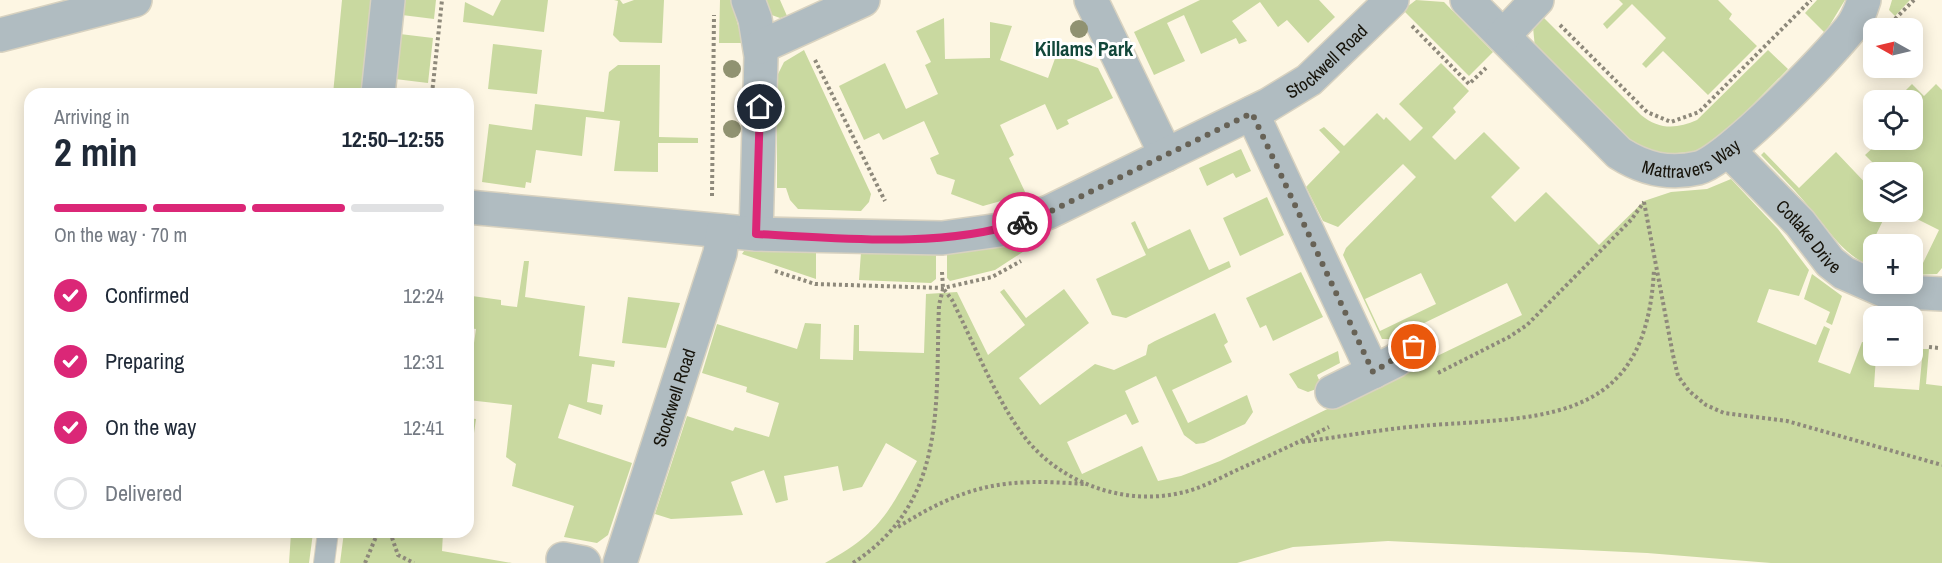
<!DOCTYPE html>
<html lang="en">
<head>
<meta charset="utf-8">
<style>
  :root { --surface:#fff; --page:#f2f2f3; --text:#1f2937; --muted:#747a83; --line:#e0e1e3; --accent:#db2777 }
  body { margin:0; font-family:"Archivo Narrow",sans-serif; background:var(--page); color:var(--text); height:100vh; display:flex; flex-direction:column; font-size:22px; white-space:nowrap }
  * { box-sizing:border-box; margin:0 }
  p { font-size:20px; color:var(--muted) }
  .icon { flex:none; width:33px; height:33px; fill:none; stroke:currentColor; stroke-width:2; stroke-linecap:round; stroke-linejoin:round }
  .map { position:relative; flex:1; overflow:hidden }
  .drawer { position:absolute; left:24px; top:88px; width:450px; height:450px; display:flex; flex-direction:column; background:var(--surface); border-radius:18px; box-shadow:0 3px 15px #0003 }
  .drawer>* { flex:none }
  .needle { width:39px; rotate:278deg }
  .buttons { position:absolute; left:1863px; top:18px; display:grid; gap:12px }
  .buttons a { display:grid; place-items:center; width:60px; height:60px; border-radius:12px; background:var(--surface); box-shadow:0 3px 15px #0003; font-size:30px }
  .pin { position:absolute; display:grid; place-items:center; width:51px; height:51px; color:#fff; margin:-26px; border:3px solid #fff; border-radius:50%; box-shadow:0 2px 6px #0007 }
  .courier { position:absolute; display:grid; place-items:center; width:60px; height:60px; margin:-30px; border:4px solid #db2777; border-radius:50%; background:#fff; color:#222; box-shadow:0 2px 8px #0007 }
  .headline em { font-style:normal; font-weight:800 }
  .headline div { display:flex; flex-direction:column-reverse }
  .headline { display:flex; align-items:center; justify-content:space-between; height:102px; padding:0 30px }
  h1 { font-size:39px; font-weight:800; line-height:45px }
  .bar { display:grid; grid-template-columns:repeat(4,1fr); gap:9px 6px; align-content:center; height:72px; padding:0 30px }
  .bar i { height:8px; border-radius:4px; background:var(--line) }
  .bar .active { background:var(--accent) }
  .bar p { grid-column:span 4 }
  ol { padding:0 30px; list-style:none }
  li { display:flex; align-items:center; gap:18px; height:66px }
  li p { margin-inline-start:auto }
  li .icon { padding:6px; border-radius:50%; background:var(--accent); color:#fff; stroke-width:4 }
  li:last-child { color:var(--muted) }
  li i { width:33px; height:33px; border:3px solid var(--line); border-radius:50% }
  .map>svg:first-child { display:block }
</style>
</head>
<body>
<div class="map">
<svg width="1942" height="563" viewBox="0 0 1942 563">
  <rect width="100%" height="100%" fill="#fdf6e3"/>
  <path fill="#c9d9a0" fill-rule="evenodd" d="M342 0H374L363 94H333Z
    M404 0H436L434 19 402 15Z
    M501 0H548L544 32 463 22 465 2 493 16Z
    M614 0H620L623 4 634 0H664L662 43 620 42 613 35 618 1Z
    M720 0H731L743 43H719Z
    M762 0H780L787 16 780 18 769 14Z
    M1200 0H1319L1335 17 1308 43 1287 20 1278 27 1260 2 1232 21 1247 41 1239 44 1236 38 1201 54 1184 15 1167 23 1185 61 1154 75 1134 32Z
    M1416 0 1444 2 1493 52 1469 76 1403 10Z
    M1619 0H1718L1732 14 1729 19 1757 46 1708 95 1663 51 1646 68 1642 64 1666 38 1632 4 1607 29 1603 24 1623 4Z
    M1817 0H1845L1825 33 1805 13Z
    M1892 0H1910L1895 16 1889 10Z
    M1540 14 1641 115C1659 130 1677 129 1697 120L1768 50 1788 69 1722 136 1696 152 1658 154 1633 145 1535 48 1533 27Z
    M944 18 945 59 990 58V22L1012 26 1000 60 1048 78 1057 53 1098 68 1113 98 1067 120 1069 124 1057 130 1045 104 1000 125 1014 155 1009 158 1026 194 983 206 951 194 955 180 937 174 930 158 939 154 924 121 883 140 879 133 864 140 839 86 885 63 906 109 938 94 925 65 931 62 916 31Z
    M400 34 433 38 428 83 395 79Z
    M493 44 542 50 537 94 488 89Z
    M804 50 871 194 869 202 861 211 798 209 790 200 786 188H777V76L784 62Z
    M1441 63 1469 91 1453 108 1456 112 1432 137 1455 160 1484 132 1520 168 1491 197 1515 222 1546 192 1599 245 1644 201 1671 192 1707 189 1731 179 1778 229 1809 270 1799 296 1769 289 1757 322 1816 345 1824 326 1830 329 1818 362 1850 374 1862 342 1873 344 1874 356H1876L1874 387 1919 390 1923 349H1929L1926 384 1942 386V563H1771L1647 553 1388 541 1293 547 1237 563H825C880 533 888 513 917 461L886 443 862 487 843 491 838 466 784 476 788 500 776 503 764 470 731 482 743 515 671 519 655 514 687 416 733 431 735 427 769 437 779 403 746 392 747 387 702 373 717 324 797 349 805 323 821 324 820 359 853 360 854 325H859V351L924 353 926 294 957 292 988 355 1025 325 1000 292 1004 289 1026 318 1064 289 1089 323 1019 378 1040 405 1095 364 1114 370 1146 355 1148 345 1155 341 1215 313 1228 342 1224 345 1232 362 1172 390 1188 423 1247 395 1253 412 1245 424 1204 443 1196 444 1184 435 1156 376 1125 391 1139 422 1132 425 1126 414 1067 442 1082 474 1142 446 1158 481 1181 476 1220 461 1522 315 1507 283 1391 339H1382L1343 255 1346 248 1416 177 1403 164 1338 227 1323 221 1306 187 1340 152 1319 130 1324 127 1344 146 1377 113 1384 120 1386 117 1410 141 1423 128 1399 104ZM1421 273 1436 304 1380 331 1365 299Z
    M618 65H660L659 137 698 138V143H658V172L614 171 620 121 586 117 582 156 536 150 531 183 526 182 525 188 482 182 489 124 532 130 535 104 604 112 609 72Z
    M1912 84 1924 96 1936 84 1942 90V268L1937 274 1913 275V258L1923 263 1939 230 1903 212H1912V172H1882L1865 155 1878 143 1875 140H1912V100H1896Z
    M1241 149 1251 171 1236 178 1233 173 1207 186 1199 168Z
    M1764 152 1799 188 1836 152 1873 191 1874 212H1887L1874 239 1884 244H1874L1873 267C1843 256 1829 230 1809 207 1794 189 1777 172 1761 155Z
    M1267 197 1284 235 1240 256 1223 218Z
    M1135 221 1148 249 1190 229 1209 270 1229 261 1231 267 1126 318 1112 315 1096 279 1146 255 1131 223Z
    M1046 229 1049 235 995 270 950 281 947 278V252Z
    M746 248 816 250V279L742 254Z
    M861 252 936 253V279L931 283 859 280Z
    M524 261H529L525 297 585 306 579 356 615 361 614 367 592 364 587 402 603 405 601 415 569 404 558 438 632 463 608 535 597 543 564 537 574 506 512 486 516 464 506 457 512 405 468 400V343H474L476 329 468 328V301H471L472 296 501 300V305L517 307Z
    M1301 272 1323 317 1273 341 1266 325 1260 328 1246 298Z
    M1812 274 1842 296 1832 325 1826 322 1830 312 1804 299Z
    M628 297 680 303 666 348 622 343Z
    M1338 351 1340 363 1317 375 1322 387 1308 392 1298 388 1289 374Z
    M468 418 476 419 468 476Z
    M344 532 443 533 442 551 512 563H340Z
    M291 533H313L309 563H289Z"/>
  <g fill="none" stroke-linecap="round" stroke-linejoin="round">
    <defs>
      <path id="lane" d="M324 563 328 532"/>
      <g id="street">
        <path d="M748 0 755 19 761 56 756 234"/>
        <path d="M1091 0 1166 155"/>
        <path id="s1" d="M1467 0 1619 153C1644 169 1669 175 1698 168 1729 160 1826 58 1850 29 1857 20 1861 10 1864 0"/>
        <path d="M0 35 135 0"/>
        <path d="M1503 36 1537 0"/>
        <path d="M760 47 863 0"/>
        <path d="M378 94 388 0"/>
        <path d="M1252 113 1373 372"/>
        <path id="s2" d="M1729 151 1800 223 1830 262 1844 273 1885 291 1942 294"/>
        <path id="s3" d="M468 207 756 234 942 238 1000 230 1049 212 1268 105 1309 80 1392 0"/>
        <path d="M1332 392 1395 361 1414 347"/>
        <path d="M563 559 584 563"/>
        <path id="s4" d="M620 563 720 253 723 231"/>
      </g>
    </defs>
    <use href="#lane" stroke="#d8d2c0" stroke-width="22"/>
    <use href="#street" stroke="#d8d2c0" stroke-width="36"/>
    <path stroke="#8e897b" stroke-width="4" stroke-dasharray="3 3" stroke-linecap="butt" d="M1895 19 1914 0
      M1560 25 1647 112 1671 122 1699 112 1811 0
      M1412 26 1469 84 1486 68
      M815 60 885 201
      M432 94 442 0
      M712 196 714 15
      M1644 202 1673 355 1678 376 1689 391 1706 405 1724 413 1787 421 1942 465
      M775 271 815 284 943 288 992 277 1021 261
      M942 272 943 288 952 300C974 343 1002 415 1034 448 1070 486 1128 505 1180 493 1200 489 1220 478 1239 469 1269 456 1299 442 1329 427
      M1929 347 1939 348
      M1438 373 1509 337 1527 325 1631 220 1644 202
      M1302 442C1345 436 1389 428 1432 425 1553 417 1647 419 1654 269
      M898 527C967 484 1004 478 1084 484
      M390 532 398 555 414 563
      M365 563 378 532
      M853 563C948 501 935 405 939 305L943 289"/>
    <use href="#lane" stroke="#b0bcc1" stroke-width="20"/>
    <use href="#street" stroke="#b0bcc1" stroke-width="33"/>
  </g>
  <g fill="#909271">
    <circle cx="1079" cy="29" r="9"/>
    <circle cx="732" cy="69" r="9"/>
    <circle cx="732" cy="129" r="9"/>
  </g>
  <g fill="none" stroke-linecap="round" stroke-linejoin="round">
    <path stroke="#676256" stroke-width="6" stroke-dasharray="0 10.8" d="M1022 222 1049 212 1252 113 1373 372 1414 347"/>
    <path stroke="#db2777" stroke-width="8" d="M760 107 756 234C840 238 943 249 1022 222"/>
  </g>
  <g text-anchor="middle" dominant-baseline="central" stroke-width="6" stroke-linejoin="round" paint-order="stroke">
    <g font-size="18" fill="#16130a" stroke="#fff">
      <text stroke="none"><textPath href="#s3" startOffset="903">Stockwell Road</textPath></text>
      <text stroke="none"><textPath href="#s1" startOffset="294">Mattravers Way</textPath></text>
      <text stroke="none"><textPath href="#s2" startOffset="117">Cotlake Drive</textPath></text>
      <text stroke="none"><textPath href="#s4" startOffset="174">Stockwell Road</textPath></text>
    </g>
    <g font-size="20" font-weight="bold" fill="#12473a" stroke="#fff">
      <text x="1084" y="48">Killams Park</text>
    </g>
  </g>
</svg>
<div class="buttons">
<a><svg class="needle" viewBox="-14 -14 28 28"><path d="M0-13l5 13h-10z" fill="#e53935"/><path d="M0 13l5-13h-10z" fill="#747a83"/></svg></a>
<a><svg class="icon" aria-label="locate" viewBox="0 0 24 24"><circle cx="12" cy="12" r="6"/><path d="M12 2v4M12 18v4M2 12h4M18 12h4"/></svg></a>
<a><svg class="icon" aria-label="layers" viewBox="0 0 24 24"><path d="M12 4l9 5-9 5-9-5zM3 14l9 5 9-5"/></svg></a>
<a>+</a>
<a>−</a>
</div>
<div class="pin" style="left:1414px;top:347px;background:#ea580c"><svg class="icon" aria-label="bag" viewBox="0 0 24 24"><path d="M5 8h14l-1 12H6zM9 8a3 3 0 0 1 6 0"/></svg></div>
<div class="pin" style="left:760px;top:107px;background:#1f2937"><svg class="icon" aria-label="home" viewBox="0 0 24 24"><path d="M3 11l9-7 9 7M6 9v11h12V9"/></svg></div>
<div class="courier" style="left:1022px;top:222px"><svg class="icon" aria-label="bike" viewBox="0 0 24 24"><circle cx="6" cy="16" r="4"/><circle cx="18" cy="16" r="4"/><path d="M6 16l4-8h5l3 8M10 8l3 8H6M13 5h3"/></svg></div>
<section class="drawer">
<div class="headline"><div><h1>2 min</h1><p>Arriving in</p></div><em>12:50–12:55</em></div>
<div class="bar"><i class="active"></i><i class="active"></i><i class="active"></i><i></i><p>On the way · 70 m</p></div>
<ol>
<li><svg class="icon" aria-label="check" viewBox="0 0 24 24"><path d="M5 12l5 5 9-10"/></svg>Confirmed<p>12:24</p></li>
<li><svg class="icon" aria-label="check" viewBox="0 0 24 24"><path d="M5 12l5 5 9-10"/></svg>Preparing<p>12:31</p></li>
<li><svg class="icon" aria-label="check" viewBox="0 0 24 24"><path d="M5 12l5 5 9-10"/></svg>On the way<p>12:41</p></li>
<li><i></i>Delivered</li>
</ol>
</section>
</div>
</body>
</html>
